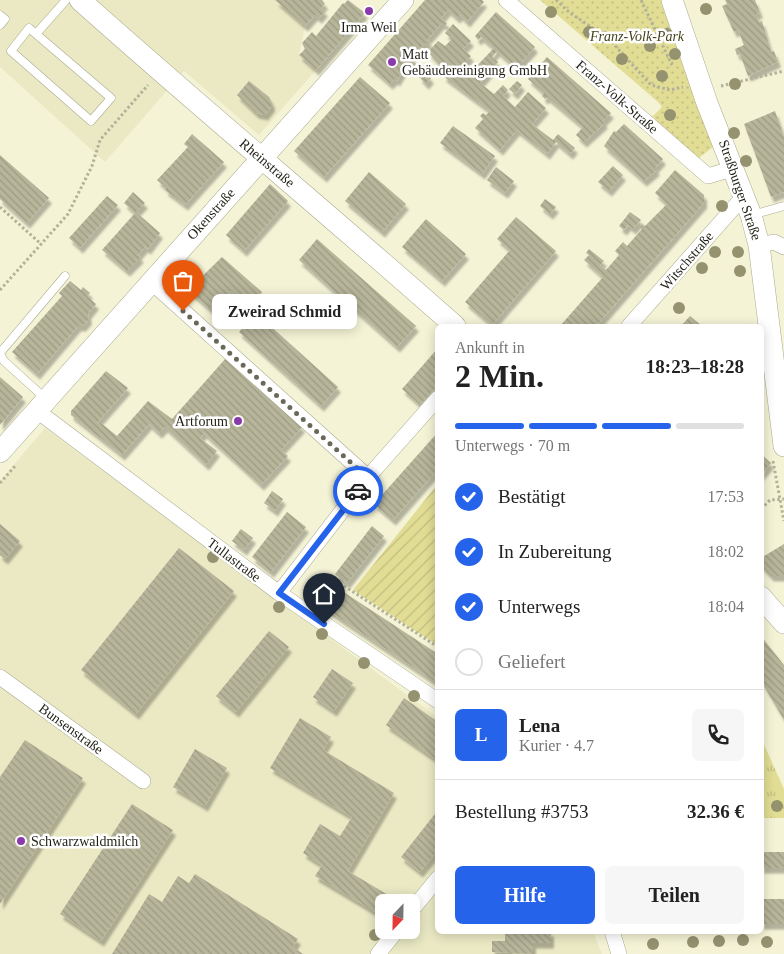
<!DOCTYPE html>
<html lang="de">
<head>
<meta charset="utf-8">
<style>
  :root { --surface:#fff; --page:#f6f6f6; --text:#222; --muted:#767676; --line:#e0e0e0; --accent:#2563eb }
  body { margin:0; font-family:Georgia,serif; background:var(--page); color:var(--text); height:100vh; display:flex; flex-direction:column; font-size:19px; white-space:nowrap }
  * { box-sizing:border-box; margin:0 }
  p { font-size:16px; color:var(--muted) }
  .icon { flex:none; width:28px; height:28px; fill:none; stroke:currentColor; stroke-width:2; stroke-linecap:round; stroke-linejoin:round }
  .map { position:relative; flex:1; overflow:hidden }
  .side { position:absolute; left:435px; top:324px; width:329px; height:610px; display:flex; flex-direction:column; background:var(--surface); border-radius:8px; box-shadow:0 2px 12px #0003 }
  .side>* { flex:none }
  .needle { width:32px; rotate:202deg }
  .tools { position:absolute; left:375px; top:894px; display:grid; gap:10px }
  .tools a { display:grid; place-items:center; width:45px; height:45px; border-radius:8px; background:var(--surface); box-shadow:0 2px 12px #0003; font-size:25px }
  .pin { position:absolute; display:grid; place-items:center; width:42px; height:42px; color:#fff; margin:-51px -21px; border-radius:50% 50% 50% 0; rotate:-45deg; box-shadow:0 0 5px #0007 }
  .pin .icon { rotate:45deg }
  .courier { position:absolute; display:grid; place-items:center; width:50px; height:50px; margin:-25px; border:4px solid #2563eb; border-radius:50%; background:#fff; color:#222; box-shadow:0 1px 6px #0007 }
  .bubble { position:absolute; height:35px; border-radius:8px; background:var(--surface); box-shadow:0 2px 12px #0003; font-size:16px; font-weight:600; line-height:35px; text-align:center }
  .summary em { font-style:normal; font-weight:600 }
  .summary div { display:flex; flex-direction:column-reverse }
  .summary { display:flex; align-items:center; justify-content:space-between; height:85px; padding:0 20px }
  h1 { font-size:32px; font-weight:600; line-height:38px }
  .bar { display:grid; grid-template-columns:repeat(4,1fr); gap:8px 5px; align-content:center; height:60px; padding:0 20px }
  .bar i { height:6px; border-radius:4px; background:var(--line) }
  .bar .current { background:var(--accent) }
  .bar p { grid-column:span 4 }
  .line { display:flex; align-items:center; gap:12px; padding:0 20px; border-top:1px solid var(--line) }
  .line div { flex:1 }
  .round { display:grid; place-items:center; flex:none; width:52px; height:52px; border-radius:8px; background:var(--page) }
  ol { padding:0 20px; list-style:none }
  li { display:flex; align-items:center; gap:15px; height:55px }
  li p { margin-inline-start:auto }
  li .icon { padding:5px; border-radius:50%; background:var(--accent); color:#fff; stroke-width:4 }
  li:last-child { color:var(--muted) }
  li i { width:28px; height:28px; border:2px solid var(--line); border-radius:50% }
  .cta { display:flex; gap:10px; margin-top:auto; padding:10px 20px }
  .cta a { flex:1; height:58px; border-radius:8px; background:var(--accent); color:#fff; font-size:20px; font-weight:600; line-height:58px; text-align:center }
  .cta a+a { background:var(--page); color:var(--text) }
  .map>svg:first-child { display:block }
</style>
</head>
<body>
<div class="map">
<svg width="784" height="954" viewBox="0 0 784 954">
  <defs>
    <pattern id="grass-tufts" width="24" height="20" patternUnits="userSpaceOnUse" patternTransform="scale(1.25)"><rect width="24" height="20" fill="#e2dd94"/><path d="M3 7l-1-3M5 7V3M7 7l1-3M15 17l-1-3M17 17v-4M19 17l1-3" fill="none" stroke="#c2bd7f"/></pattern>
    <pattern id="park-dots" width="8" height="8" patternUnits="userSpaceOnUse" patternTransform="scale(1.25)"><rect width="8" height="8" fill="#e2dd94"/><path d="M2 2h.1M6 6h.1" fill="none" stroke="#c2bd7f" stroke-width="1.8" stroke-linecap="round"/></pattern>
    <pattern id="garden-furrows" width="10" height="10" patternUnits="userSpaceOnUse" patternTransform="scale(1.25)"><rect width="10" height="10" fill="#e2dd94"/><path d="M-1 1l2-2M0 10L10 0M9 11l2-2" fill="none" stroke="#c2bd7f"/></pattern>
    <pattern id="building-back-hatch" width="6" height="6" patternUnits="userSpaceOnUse" patternTransform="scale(1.25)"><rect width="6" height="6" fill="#b7b59a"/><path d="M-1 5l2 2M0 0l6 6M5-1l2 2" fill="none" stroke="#9d9b84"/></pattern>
    <filter id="shadow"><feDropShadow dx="3" dy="5.5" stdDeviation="1" flood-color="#0004"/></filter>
  </defs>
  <rect width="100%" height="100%" fill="#f4f3d6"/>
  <path fill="#eae9c4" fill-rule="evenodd" d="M0 0H275L305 26 299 55 316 70 259 135 184 71 105 162 0 67Z
    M45 428 437 717 438 931H593L602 954H0V481ZM384 902H411V930H384Z"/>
  <path fill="url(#grass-tufts)" d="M761 738 784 789V818H761Z"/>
  <path fill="url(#park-dots)" d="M540 0H662L713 147 699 158 652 117 662 107 658 102Z"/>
  <path fill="url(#garden-furrows)" d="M437 485V645L353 590Z"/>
  <path fill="url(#building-back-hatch)" filter="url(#shadow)" d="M275 0H322L325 4 321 8 325 11 319 18 315 15 305 26Z
    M348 0 365 13 316 70 299 55 305 49 302 43 312 32 316 36 343 3 344 4Z
    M425 0H482L484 2 467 22 460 15 457 18 448 10 441 18 447 23 445 26 442 23 427 40 431 43 428 45 425 43 410 59 416 64 411 70 406 66 397 81 395 79 390 84 368 65Z
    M725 0H755L760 13 756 14 759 22 762 21 771 52 774 51 778 62 748 76 740 54 737 55 735 49 744 45 738 30 734 32 722 6 727 4Z
    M496 12 535 47 514 71 510 68 513 65 497 51 492 57 498 62 480 83 494 94 503 85 508 90 503 96 515 107 528 92 546 108 532 124 553 140 558 134 575 148 570 154 556 142 547 154 517 130 500 150 475 128 483 119 480 116 483 113 486 115 490 111 443 76 451 67 448 64 444 69 428 52 438 41 445 46 452 39 445 33 453 24 471 41 463 49 471 56 460 67 469 74 494 48 481 37 478 40 475 36Z
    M547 57 611 113 603 121 605 123 584 142 576 135 583 127 547 97 545 99 542 96 544 93 528 79Z
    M424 71 431 78 426 84 419 77Z
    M360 77 390 103 324 177 294 151Z
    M249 81 269 97 272 103V106L265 115 256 113 237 95Z
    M517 81 522 85 515 94 509 89Z
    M775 111 784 137V192L771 197 744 124Z
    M624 124 663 159 655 168 657 170 644 181 604 146 614 131 616 132Z
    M453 126 495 156 482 174 440 143Z
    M192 134 224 162 185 205 165 190 166 188 157 180 188 147 184 144Z
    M0 155 49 198 27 223 0 199Z
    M613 166 623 175 609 191 598 182Z
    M496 167 514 181 505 193 487 180Z
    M675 170 704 195V203L596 326H560L603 277 584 260 589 255 586 253 589 249 604 261 600 265 606 270 619 255 615 251 623 242 627 246 642 229 639 227 642 224 645 226 667 204 655 193Z
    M369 172 406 204 382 232 345 201Z
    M270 184 288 201 244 251 226 235Z
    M133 192 145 203 136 212 160 233 148 249 145 247 138 255 141 257 127 271 102 250 135 213 124 203Z
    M107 196 118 205 80 248 69 238Z
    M545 199 556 207 550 214 540 206Z
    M630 212 641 220 633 229 628 225 624 230 619 226Z
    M516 217 556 251 492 325 465 302 510 250 497 239Z
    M426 219 466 254 442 281 402 247Z
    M317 239 416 326 397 347 299 260Z
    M222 257 262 292 249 307 231 291 224 298 222 296 210 309 188 290Z
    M70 281 81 290 83 287 90 293 87 296 96 304 88 314 89 319 83 326H78L37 374 12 352 62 296 59 293Z
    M256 313 338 387 321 406 239 332Z
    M690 316 702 326H681Z
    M438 348V385L420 405 402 389Z
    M226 358 302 427 281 450 288 456 261 485 204 433 200 438 217 451 206 465 165 427 159 433 149 424 122 455 71 415V411L106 371 128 388 97 423H101L117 436 148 401 172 419Z
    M0 377 23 397 0 425Z
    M438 432V469L393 520 374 504Z
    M761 454 771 463 761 475Z
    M272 491 283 499 275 511 264 503Z
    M287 512 306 527 271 572 252 557Z
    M0 524 20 541 5 559 0 555Z
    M372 526 384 536 347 583 335 574Z
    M241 529 253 538 244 550 232 541Z
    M784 544V576H771L761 566V558Z
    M179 548 234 591 136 714 81 670Z
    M336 587 438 654V684L323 607Z
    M269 631 289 647 236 712 216 696Z
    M761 636 784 665V720L761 681Z
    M332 669 353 683 334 711 313 697Z
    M404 698 438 722V761L386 725Z
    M300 718 331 737 323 750 394 793 348 871 393 898 390 902H384L382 916 315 876 322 865 303 853 320 824 340 836 352 817 270 768Z
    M25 740 83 778 0 904V777Z
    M195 749 227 768 205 806 173 787Z
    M132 804 173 830 101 941 60 914Z
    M438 810V850L420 872 401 857Z
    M761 852H784V868H761Z
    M195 874 298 939 293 947 303 954H112L149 894 162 902 178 876 189 883Z
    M761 899H784V924H761Z
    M505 931H551V943H533V954L492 952V941H505Z"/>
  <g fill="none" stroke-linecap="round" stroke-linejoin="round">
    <defs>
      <path id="lane" d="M0 15 5 19 0 25
        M29 28 111 98 91 121 11 51Z
        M36 34 66 0
        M752 215 784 206
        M0 353 65 276
        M0 354 4 361 46 399"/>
      <path id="street" d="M506 0 708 176 735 168
        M759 245 774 242 784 247
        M150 281 368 477
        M629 326 744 196
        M36 410 279 593 438 701
        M279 593 368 477 438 398
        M0 677 143 781
        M411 911 438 878
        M612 931 619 954
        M378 954 397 930"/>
      <path id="secondary" d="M80 0C203 110 331 216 455 326
        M672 0 707 103 751 215 759 245 784 446
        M0 452 403 0
        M761 597 784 623"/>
    </defs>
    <use href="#lane" stroke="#aaa98e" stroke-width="9"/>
    <use href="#street" stroke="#aaa98e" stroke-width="16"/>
    <use href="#secondary" stroke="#aaa98e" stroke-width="22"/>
    <path stroke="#b2b19a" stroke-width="3" stroke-dasharray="2.5 2.5" stroke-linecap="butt" d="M556 0 570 13 608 38 651 85 670 90 683 87
      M641 0 672 65
      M721 86 784 71
      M0 207 41 244
      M0 290 68 214 92 166 100 140 148 85
      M773 461 784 521
      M0 483 16 465
      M761 509 770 500 784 499
      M320 604 334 584H341L438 647"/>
    <use href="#lane" stroke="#fff" stroke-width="8"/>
    <use href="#street" stroke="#fff" stroke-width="15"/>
    <use href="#secondary" stroke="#fff" stroke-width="21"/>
  </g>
  <g fill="#94926f">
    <circle cx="706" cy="9" r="6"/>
    <circle cx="551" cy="12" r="6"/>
    <circle cx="589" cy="32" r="6"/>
    <circle cx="667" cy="34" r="6"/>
    <circle cx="604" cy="37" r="6"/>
    <circle cx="650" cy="46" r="6"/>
    <circle cx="675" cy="54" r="6"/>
    <circle cx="622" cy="59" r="6"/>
    <circle cx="662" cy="76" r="6"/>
    <circle cx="735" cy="84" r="6"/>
    <circle cx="670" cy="115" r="6"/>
    <circle cx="734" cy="133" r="6"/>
    <circle cx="746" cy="161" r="6"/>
    <circle cx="722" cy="206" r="6"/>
    <circle cx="715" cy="252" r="6"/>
    <circle cx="738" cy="252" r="6"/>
    <circle cx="702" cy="268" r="6"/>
    <circle cx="740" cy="271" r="6"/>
    <circle cx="679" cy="308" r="6"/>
    <circle cx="213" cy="557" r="6"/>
    <circle cx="279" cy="607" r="6"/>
    <circle cx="322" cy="634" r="6"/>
    <circle cx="364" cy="663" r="6"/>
    <circle cx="414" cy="696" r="6"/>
    <circle cx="777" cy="806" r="6"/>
    <circle cx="375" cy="935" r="6"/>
    <circle cx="743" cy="940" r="6"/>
    <circle cx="719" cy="941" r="6"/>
    <circle cx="693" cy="942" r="6"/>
    <circle cx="767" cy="942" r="6"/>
    <circle cx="653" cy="944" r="6"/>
  </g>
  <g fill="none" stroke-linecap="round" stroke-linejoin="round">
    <path stroke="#6a6959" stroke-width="5" stroke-dasharray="0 9" d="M183 311 368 478 358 491"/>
    <path stroke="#2563eb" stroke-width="6" d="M324 624 279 593 358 491"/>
  </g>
  <g fill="#8a3aaa" stroke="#fff" stroke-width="2">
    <circle cx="369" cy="11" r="5"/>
    <circle cx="392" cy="62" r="5"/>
    <circle cx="238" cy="421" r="5"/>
    <circle cx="21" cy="841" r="5"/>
  </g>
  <g text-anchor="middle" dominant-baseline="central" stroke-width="5" stroke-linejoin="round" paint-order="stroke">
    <g font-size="14" fill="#201f15" stroke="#fff" text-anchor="start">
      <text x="369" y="27" text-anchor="middle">Irma Weil</text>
      <text x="402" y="54">Matt<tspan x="402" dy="16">Gebäudereinigung GmbH</tspan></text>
      <text x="228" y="421" text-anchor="end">Artforum</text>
      <text x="31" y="841">Schwarzwaldmilch</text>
    </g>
    <g font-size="14" font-style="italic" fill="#45421b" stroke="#fff">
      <text x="637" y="36">Franz-Volk-Park</text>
    </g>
    <g font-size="14" fill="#201f15" stroke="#fff">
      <text transform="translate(617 97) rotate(41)">Franz-Volk-Straße</text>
      <text transform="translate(267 163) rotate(40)">Rheinstraße</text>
      <text transform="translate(740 190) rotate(71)">Straßburger Straße</text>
      <text transform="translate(211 214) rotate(-48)">Okenstraße</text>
      <text transform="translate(687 261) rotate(-49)">Witschstraße</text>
      <text transform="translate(234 560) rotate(37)">Tullastraße</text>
      <text transform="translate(71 729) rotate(36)">Bunsenstraße</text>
    </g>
  </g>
</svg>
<div class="tools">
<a><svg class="needle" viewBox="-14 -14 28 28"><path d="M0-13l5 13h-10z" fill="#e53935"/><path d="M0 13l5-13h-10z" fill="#767676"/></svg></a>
</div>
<div class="pin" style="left:183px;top:311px;background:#ea580c"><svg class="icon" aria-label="bag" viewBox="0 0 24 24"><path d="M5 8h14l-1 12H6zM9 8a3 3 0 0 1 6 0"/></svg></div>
<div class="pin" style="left:324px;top:624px;background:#1f2937"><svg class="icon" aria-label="home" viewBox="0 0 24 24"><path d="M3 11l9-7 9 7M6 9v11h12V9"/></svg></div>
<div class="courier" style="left:358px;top:491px"><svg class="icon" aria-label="car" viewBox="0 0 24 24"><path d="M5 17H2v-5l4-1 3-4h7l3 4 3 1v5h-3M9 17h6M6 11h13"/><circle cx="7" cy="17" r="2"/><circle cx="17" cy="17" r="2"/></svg></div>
<div class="bubble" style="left:212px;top:294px;width:145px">Zweirad Schmid</div>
<section class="side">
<div class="summary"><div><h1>2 Min.</h1><p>Ankunft in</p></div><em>18:23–18:28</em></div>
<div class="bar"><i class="current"></i><i class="current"></i><i class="current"></i><i></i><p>Unterwegs · 70 m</p></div>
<ol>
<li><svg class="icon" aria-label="check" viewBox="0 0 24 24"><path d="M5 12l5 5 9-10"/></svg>Bestätigt<p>17:53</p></li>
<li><svg class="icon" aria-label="check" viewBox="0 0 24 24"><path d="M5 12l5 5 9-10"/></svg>In Zubereitung<p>18:02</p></li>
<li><svg class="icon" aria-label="check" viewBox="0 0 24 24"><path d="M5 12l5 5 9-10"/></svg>Unterwegs<p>18:04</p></li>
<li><i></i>Geliefert</li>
</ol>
<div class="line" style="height:90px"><b class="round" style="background:var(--accent);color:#fff">L</b><div><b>Lena</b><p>Kurier · 4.7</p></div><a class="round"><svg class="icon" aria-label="phone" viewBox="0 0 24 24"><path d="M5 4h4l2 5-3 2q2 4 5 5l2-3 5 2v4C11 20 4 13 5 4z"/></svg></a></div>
<div class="line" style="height:65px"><div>Bestellung #3753</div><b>32.36 €</b></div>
<div class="cta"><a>Hilfe</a><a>Teilen</a></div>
</section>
</div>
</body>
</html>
